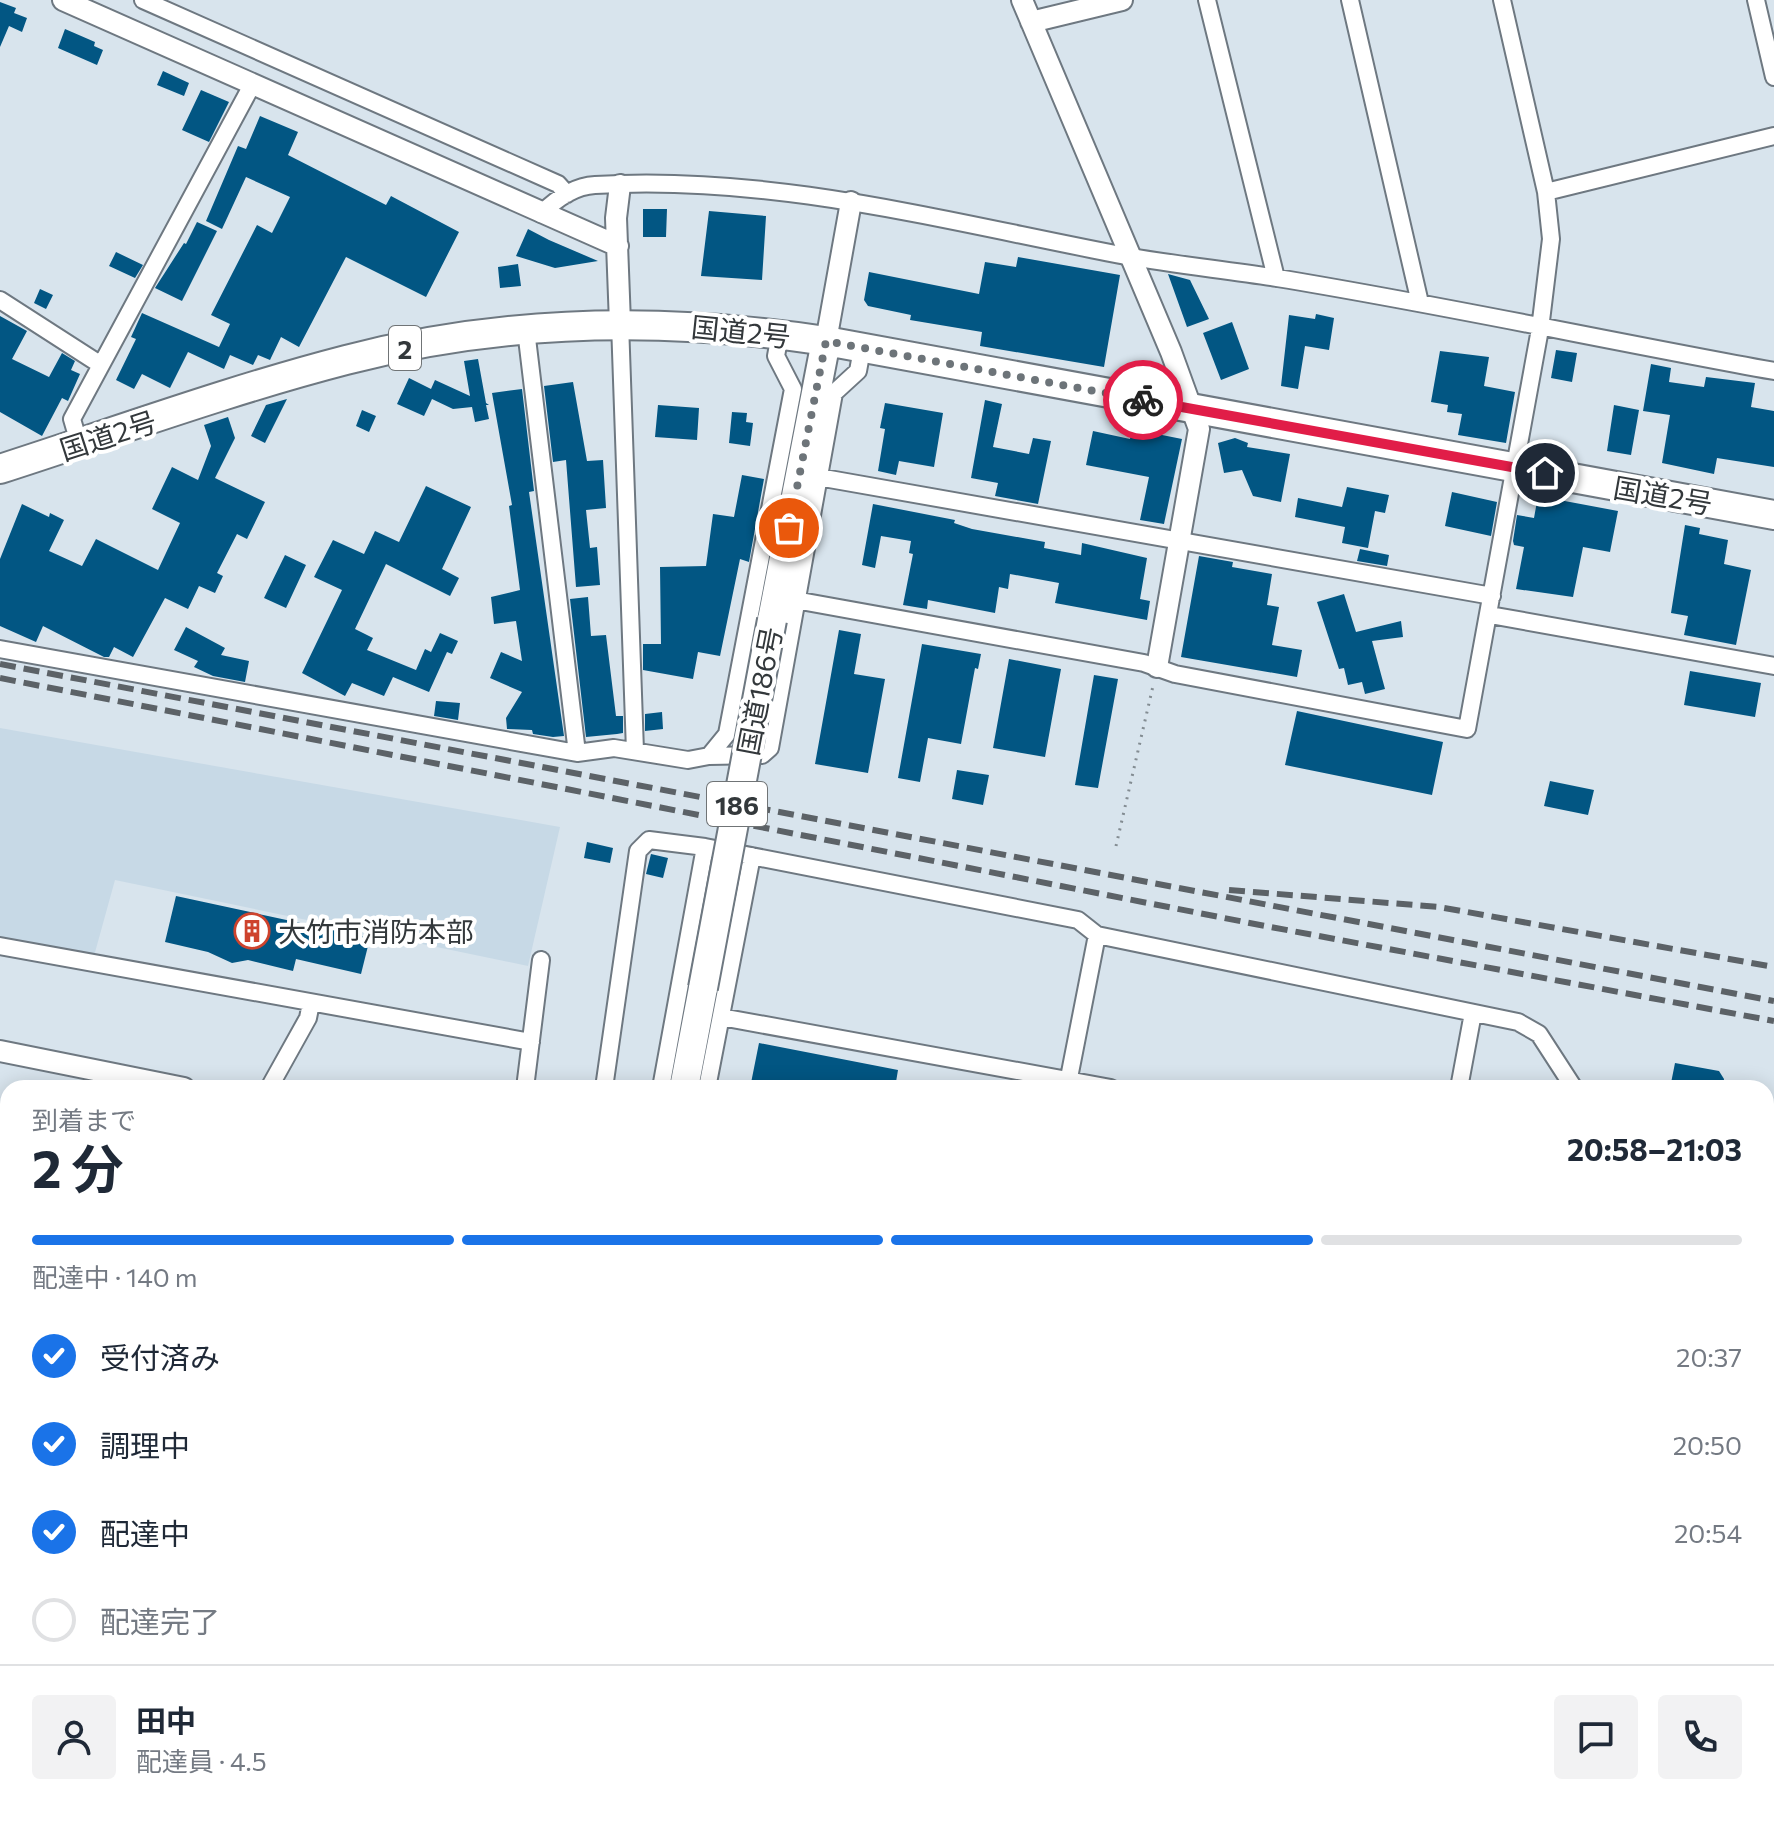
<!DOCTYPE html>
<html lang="ja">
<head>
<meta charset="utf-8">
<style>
  :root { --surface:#fff; --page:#f2f2f3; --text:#1f2937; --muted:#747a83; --line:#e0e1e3; --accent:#1a73e8 }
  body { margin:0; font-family:Commissioner,"Noto Sans JP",sans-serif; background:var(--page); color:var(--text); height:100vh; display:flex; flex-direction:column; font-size:30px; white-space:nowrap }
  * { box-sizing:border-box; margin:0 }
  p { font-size:26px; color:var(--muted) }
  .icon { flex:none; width:44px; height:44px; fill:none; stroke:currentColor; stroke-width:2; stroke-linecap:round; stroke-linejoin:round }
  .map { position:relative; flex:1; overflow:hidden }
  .side { position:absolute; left:0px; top:1080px; width:1774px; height:744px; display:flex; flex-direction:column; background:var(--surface); border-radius:24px 24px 0 0; box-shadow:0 4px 20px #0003 }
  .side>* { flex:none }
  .pin { position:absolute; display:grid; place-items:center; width:68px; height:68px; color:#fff; margin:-34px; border:4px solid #fff; border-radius:50%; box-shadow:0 2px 8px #0007 }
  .courier { position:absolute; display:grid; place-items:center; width:80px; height:80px; margin:-40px; border:6px solid #e11d48; border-radius:50%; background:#fff; color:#222; box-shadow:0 2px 10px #0007 }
  .head em { font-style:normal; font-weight:700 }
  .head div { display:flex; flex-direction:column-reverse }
  .head { display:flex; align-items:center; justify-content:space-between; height:136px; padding:0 32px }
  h1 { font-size:52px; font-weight:700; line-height:60px }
  .bar { display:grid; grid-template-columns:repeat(4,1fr); gap:12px 8px; align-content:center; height:96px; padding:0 32px }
  .bar i { height:10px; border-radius:6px; background:var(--line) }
  .bar .on { background:var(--accent) }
  .bar p { grid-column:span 4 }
  .line { display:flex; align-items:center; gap:20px; padding:0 32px; border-top:2px solid var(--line) }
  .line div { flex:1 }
  .round { display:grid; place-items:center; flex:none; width:84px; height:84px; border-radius:8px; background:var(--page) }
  ol { padding:0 32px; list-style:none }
  li { display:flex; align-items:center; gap:24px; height:88px }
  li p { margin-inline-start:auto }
  li .icon { padding:8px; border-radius:50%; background:var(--accent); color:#fff; stroke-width:4 }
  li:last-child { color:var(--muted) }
  li i { width:44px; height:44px; border:4px solid var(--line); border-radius:50% }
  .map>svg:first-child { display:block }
</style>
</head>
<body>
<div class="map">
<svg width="1774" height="1824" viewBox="0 0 1774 1824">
  <rect width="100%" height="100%" fill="#d8e4ed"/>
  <path fill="#c7d9e6" d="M0 728 560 827 528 966 115 880 94 956 0 938Z"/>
  <path fill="#025683" d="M0 2 16 8 14 13 27 18 22 32 9 26 0 47Z
    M65 29 95 42 94 46 103 50 97 65 58 48Z
    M163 71 189 83 184 96 157 85Z
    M201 90 229 102 209 142 182 130Z
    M260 116 298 132 288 155 386 205 391 196 459 232 426 297 346 257 299 347 281 337 270 360 258 355 253 365 230 355 224 369 188 352 170 388 142 374 134 389 116 380 136 339 131 337 142 313 219 347 230 324 211 315 257 225 272 233 290 197 246 177 222 229 206 221 238 146 246 149Z
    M643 209H667L666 237H643Z
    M709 211 766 216 762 280 701 276Z
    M197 222 217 231 182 301 155 288 184 243 186 244Z
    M528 229 549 240 598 261 555 268 516 256Z
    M116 252 143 265 135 278 109 266Z
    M1018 257 1120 275 1104 367 980 346 982 332 910 320 911 315 868 306 864 300 869 272 979 294 985 262 1016 267Z
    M518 264 521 286 500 288 498 267Z
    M1168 274 1190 280 1209 319 1187 327Z
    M40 289 53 295 46 309 34 303Z
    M1316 314 1334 318 1329 350 1305 346 1298 389 1281 386 1289 315 1315 319Z
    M0 316 27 331 12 359 49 377 62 353 75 361 71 370 80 374 68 401 62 398 42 436 0 412Z
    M1232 322 1249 369 1221 380 1203 333Z
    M1556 350 1577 353 1572 382 1551 378Z
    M1440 351 1489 357 1484 386 1515 392 1506 443 1458 435 1462 414 1447 412 1448 405 1431 402Z
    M478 359 486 403 489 405H486L489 419 475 422 472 407 453 409 432 399 424 416 397 404 409 378 431 389 435 380 470 396 464 361Z
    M1651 364 1671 368 1669 382 1704 387 1706 377 1755 383 1751 407 1774 411V467L1717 458 1714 474 1662 463 1670 415 1643 411Z
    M573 382 587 461 603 460 606 508 586 510 590 548 597 547 600 585 576 587 566 460 553 462 544 386Z
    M522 389 534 491 529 492 564 736 553 737 533 734 532 730 507 729 506 718 522 692 490 678 501 652 522 661 516 621 494 624 491 597 520 590 509 506 512 505 492 393Z
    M287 399 265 443 251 436 266 405Z
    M985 400 1002 404 993 447 1029 454 1033 438 1051 441 1038 504 995 496 998 483 971 478Z
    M885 403 943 413 934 467 899 461 896 475 878 471 885 429 880 428Z
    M658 405 699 408 697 440 655 437Z
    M1614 405 1639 410 1631 455 1607 451Z
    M362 410 376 416 369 432 356 426Z
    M732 412 747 413 746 422 753 423 750 446 729 443Z
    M228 417 235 438 215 478 265 502 247 539 237 534 217 573 223 576 215 593 199 586 188 609 165 598 133 657 114 647 109 657H104L43 626 36 642 0 626V559L22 504 49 517 50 513 64 520 49 551 82 566 96 539 158 570 180 523 152 509 172 467 198 480 211 446 204 425Z
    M1132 429 1182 439 1164 524 1140 520 1149 477 1086 465 1093 431 1130 439Z
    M1235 438 1248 443 1247 447 1290 454 1281 502 1253 496 1242 470 1224 473 1218 443Z
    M742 475 764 479 749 562 740 559 720 656 698 652 693 679 643 670V644H661L660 567 706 566 713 514 734 517Z
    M426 486 471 507 442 569 459 578 450 596 386 564 355 629 373 638 367 650 416 670 425 649 431 652 440 633 458 641 452 654 447 652 429 692 393 677 384 696 352 683 345 696 302 673 342 590 314 577 333 540 364 554 375 531 399 542Z
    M1347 487 1389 495 1385 513 1375 511 1368 548 1342 543 1345 527 1295 517 1298 498 1342 507Z
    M1452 492 1497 502 1491 536 1445 526Z
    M1538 496 1618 511 1610 552 1583 547 1573 597 1516 589 1524 547 1514 545 1513 541 1517 515 1534 518Z
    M873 504 955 520 954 523 972 529 1045 542 1044 548 1081 555 1082 543 1147 558 1140 599 1150 601 1147 620 1055 603 1059 583 1010 574 1008 589 999 587 995 613 928 600 927 609 903 605 913 554 909 553 911 541 881 536 875 568 862 565Z
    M1685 525 1700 528 1699 534 1728 540 1724 564 1751 570 1736 645 1684 635 1688 616 1671 613Z
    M1360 549 1389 555 1387 566 1357 561Z
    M285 555 306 565 286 608 264 598Z
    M1199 556 1233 562 1232 567 1272 574 1267 605 1279 607 1272 645 1302 650 1297 677 1181 657Z
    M1344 594 1356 632 1401 621 1403 637 1372 641 1385 689 1365 694 1362 682 1348 685 1344 668 1339 669 1317 602Z
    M588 597 591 636 606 635 616 716H623V733L617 734 586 737 570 599Z
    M186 627 225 648 221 655 249 661 245 682 213 676 194 667 198 661 174 650Z
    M839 630 861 634 854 674 885 679 868 773 815 764Z
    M922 644 981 654 978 669 975 668 961 744 928 738 920 782 898 778Z
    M1009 659 1061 669 1045 757 993 748Z
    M1690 671 1761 683 1755 717 1684 705Z
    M1094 675 1118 679 1098 788 1075 785Z
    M436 701 460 703 458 720 434 716Z
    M1297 711 1443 742 1432 795 1285 765Z
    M662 712 663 729 645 731V714Z
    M957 770 989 775 983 805 952 799Z
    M1550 781 1594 790 1588 815 1544 806Z
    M587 842 613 848 610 863 584 858Z
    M651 854 668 858 663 878 646 874Z
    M176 896 370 938 361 974 296 959 293 971 248 960 232 963 208 952 165 942Z
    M759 1043 898 1070 895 1088H750Z
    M1675 1063 1719 1071 1724 1079 1723 1088H1670Z"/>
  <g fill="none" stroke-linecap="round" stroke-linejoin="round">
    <defs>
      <path id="minor" d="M143 0 558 184 567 194
        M1207 0 1276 278
        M1350 0 1420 303
        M1756 0 1774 77
        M1546 192 1774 136
        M541 214C555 200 574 186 595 185 774 174 952 223 1126 256 1176 265 1227 270 1277 278 1443 305 1608 341 1774 371
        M0 300 101 365
        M620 323 635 751
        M526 330 577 753
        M79 443 72 419 252 85
        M818 477 1492 596
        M795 600 1144 663 1175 674 1467 729 1540 329 1551 239 1546 192 1502 0
        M1490 615 1774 666
        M0 649 577 753 614 748 688 760 709 756 727 734 793 389 776 356 780 334
        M709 756 762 755 770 748 834 393 858 371 862 349
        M0 946 531 1042
        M721 1017 1111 1088
        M269 1088 308 1018 311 1003
        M525 1088 541 960
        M604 1088 638 851 649 840 705 847 1078 920 1097 935 1518 1022 1539 1034 1574 1088
        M661 1088 705 847
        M707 1088 752 856
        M1067 1088 1097 935
        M1459 1088 1473 1013
        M1766 1120 1774 1122
        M1766 1198 1774 1200
        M1766 1367 1773 1391
        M0 1490 8 1494
        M1774 1576 1771 1586 1774 1605
        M0 1620 8 1622
        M0 1717 8 1703
        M1766 1789 1774 1787
        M137 1816 144 1824
        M573 1816 581 1824
        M926 1816 928 1824
        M1386 1816 1387 1824
        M116 1824 120 1816
        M1574 1824 1616 1816"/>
      <path id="tertiary" d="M63 0 618 246
        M1022 0 1171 352 1199 429 1157 667
        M1031 22 1122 0
        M620 323 616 218 620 185
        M826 341 851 202
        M0 1051 184 1088
        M1596 1816V1820"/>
      <path id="secondary" d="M1766 1390 1774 1392"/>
      <path id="trunk" d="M0 469C115 432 230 390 346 360 503 319 667 317 826 341L1774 515
        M772 620 826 341
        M684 1088 703 988
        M509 1824 514 1816"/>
    </defs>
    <use href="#minor" stroke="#6e7881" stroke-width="20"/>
    <use href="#tertiary" stroke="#6e7881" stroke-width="24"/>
    <use href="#secondary" stroke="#6e7881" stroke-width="28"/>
    <use href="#trunk" stroke="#6e7881" stroke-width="32"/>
    <path stroke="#838c92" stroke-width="3" stroke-dasharray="2 6" stroke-linecap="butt" d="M1116 846 1153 686"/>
    <use href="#minor" stroke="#fff" stroke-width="16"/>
    <use href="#tertiary" stroke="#fff" stroke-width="20"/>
    <use href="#secondary" stroke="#fff" stroke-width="24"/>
    <use href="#trunk" stroke="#fff" stroke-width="28"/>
    <path stroke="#5c6267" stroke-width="6" stroke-dasharray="16 8" stroke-linecap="butt" d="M0 664 1774 1001
      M0 678 1260 925 1774 1021
      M1229 890 1439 907 1774 967"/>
    <defs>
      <path id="trunk-bridge" d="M703 988 772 620"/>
    </defs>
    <use href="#trunk-bridge" stroke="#6e7881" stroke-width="32" stroke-linecap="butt"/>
    <use href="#trunk-bridge" stroke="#fff" stroke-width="28"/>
  </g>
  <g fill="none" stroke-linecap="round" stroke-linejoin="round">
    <path stroke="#6d7479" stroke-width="8" stroke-dasharray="0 14.4" d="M789 528 826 341 1143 400"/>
    <path stroke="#e11d48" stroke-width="10" d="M1143 400 1545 473"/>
  </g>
  <defs>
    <symbol id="building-ring" viewBox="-11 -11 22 22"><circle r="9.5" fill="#fff" stroke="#ce432d" stroke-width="1.5"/><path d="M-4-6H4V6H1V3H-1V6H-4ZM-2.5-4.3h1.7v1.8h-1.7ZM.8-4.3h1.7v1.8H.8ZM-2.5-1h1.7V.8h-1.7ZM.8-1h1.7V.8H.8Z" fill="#ce432d"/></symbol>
  </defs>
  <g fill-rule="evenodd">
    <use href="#building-ring" x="232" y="911" width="40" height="40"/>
  </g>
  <g text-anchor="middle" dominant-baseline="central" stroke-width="8" stroke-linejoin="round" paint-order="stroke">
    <g fill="#fff" stroke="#707476" stroke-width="2">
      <rect x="389" y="326" width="32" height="44" rx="6"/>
      <rect x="707" y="782" width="60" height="44" rx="6"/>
    </g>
    <g font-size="26" font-weight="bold" fill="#33383b">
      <text x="405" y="348">2</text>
      <text x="737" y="804">186</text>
    </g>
    <g font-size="28" fill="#33383b" stroke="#fff">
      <text transform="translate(741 331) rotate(6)">国道2号</text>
      <text transform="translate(108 435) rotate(-18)">国道2号</text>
      <text transform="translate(1663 495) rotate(10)">国道2号</text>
      <text transform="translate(759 691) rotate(-79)">国道186号</text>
    </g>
    <g font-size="28" fill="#33383b" stroke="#fff" text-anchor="start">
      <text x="278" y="931">大竹市消防本部</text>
    </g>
  </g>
</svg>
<div class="pin" style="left:789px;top:528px;background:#ea580c"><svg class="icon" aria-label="bag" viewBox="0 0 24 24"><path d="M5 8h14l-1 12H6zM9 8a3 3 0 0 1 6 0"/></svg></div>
<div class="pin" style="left:1545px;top:473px;background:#1f2937"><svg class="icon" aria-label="home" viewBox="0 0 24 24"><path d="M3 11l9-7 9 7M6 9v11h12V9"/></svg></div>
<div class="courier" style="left:1143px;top:400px"><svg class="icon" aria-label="bike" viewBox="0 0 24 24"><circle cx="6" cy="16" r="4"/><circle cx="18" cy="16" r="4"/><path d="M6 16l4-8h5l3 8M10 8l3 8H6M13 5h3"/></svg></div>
<section class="side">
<div class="head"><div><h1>2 分</h1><p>到着まで</p></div><em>20:58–21:03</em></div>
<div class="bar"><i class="on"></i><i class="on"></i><i class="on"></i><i></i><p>配達中 · 140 m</p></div>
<ol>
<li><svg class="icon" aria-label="check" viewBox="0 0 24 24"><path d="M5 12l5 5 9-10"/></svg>受付済み<p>20:37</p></li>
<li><svg class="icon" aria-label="check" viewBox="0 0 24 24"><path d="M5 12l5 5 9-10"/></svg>調理中<p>20:50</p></li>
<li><svg class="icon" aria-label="check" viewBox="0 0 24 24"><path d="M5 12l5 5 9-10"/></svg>配達中<p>20:54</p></li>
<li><i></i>配達完了</li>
</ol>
<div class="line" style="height:144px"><a class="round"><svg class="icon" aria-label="person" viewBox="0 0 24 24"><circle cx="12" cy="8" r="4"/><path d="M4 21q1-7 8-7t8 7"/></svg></a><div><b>田中</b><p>配達員 · 4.5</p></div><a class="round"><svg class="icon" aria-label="chat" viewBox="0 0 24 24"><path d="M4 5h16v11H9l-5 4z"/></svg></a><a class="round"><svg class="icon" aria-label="phone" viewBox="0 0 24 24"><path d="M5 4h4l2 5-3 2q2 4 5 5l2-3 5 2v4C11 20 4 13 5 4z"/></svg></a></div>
</section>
</div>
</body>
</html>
